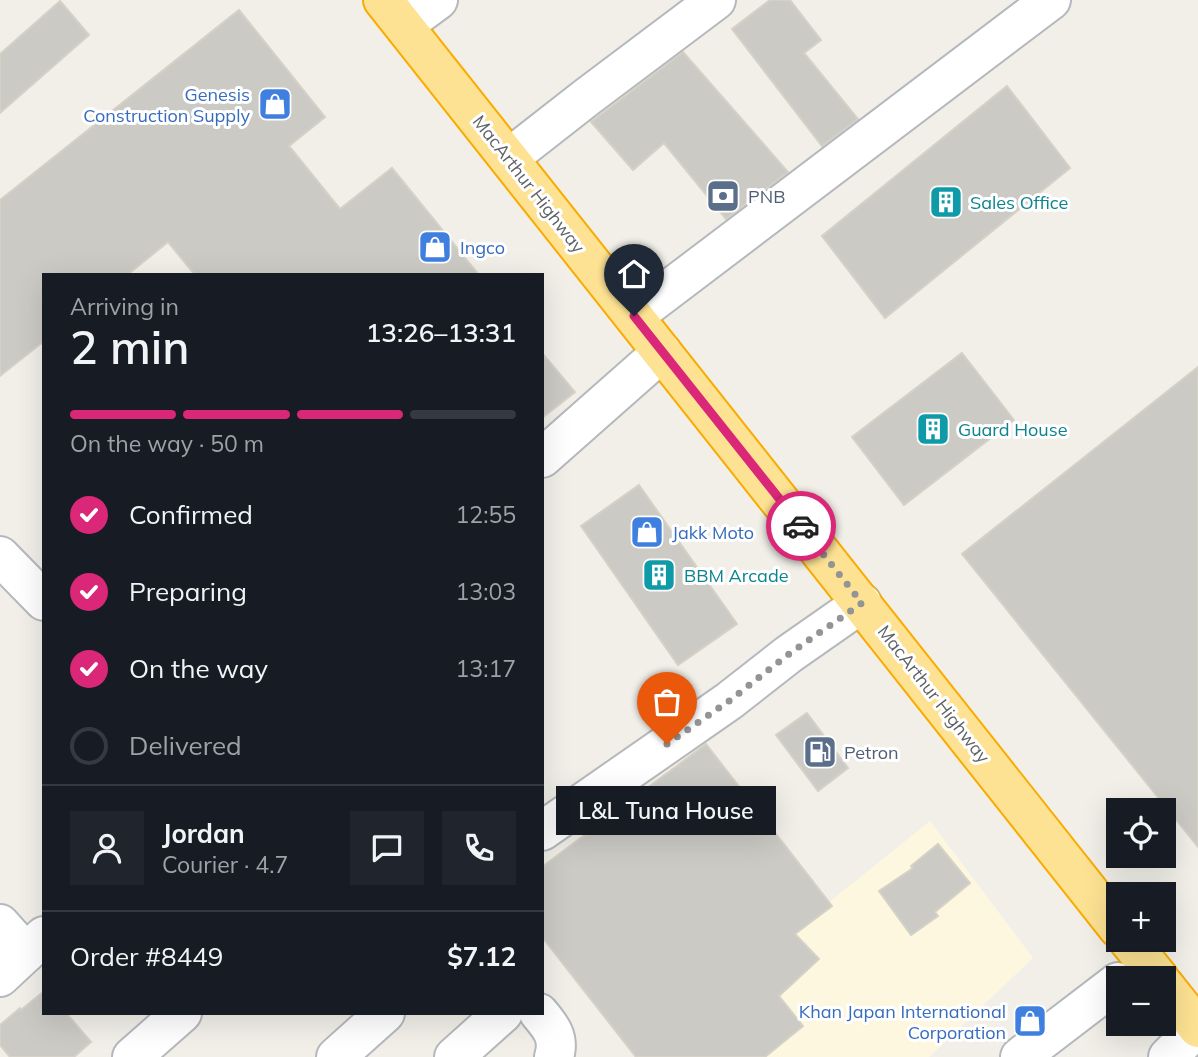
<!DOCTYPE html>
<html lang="en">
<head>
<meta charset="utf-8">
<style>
  :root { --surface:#171b24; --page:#20242c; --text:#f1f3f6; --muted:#9ea1a6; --line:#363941; --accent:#db2777 }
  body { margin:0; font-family:Mulish,sans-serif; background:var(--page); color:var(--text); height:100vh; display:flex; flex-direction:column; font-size:26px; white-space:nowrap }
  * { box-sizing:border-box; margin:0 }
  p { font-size:23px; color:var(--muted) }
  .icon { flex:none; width:38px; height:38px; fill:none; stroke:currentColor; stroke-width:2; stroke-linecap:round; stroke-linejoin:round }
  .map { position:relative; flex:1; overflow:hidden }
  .drawer { position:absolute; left:42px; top:273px; width:502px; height:742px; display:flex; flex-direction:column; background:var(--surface); border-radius:0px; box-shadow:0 7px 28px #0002 }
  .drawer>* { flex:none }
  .controls { position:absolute; left:1106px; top:798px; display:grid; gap:14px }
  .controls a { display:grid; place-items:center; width:70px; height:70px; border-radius:0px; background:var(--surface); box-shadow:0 7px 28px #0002; font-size:35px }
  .pin { position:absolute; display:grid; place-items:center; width:60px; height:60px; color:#fff; margin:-72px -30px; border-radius:50% 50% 50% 0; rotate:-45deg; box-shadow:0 0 7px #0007 }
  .pin .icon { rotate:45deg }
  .courier { position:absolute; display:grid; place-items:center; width:70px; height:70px; margin:-35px; border:5px solid #db2777; border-radius:50%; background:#fff; color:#222; box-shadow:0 2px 9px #0007 }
  .bubble { position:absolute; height:49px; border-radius:0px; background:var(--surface); box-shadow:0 7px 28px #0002; font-size:23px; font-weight:600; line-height:49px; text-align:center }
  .overview em { font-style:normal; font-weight:600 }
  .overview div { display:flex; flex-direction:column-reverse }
  .overview { display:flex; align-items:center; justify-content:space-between; height:119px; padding:0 28px }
  h1 { font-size:46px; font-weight:600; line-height:52px }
  .bar { display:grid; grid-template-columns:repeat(4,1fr); gap:10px 7px; align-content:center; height:84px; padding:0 28px }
  .bar i { height:9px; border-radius:5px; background:var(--line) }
  .bar .on { background:var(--accent) }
  .bar p { grid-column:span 4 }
  .line { display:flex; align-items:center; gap:18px; padding:0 28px; border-top:2px solid var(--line) }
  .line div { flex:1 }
  .round { display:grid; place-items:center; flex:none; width:74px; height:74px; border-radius:0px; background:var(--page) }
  ol { padding:0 28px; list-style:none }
  li { display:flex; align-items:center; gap:21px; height:77px }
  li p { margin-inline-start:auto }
  li .icon { padding:7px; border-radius:50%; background:var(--accent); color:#fff; stroke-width:4 }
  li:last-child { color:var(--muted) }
  li i { width:38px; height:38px; border:4px solid var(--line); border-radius:50% }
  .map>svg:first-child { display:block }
</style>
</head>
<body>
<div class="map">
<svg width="1198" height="1057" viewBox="0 0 1198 1057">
  <rect width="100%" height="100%" fill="#f1efe8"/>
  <path fill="#fef7e0" d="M930 821 1033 958 929 1057H637Z"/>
  <path fill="#cccac5" stroke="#d6d1c6" stroke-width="2" d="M770 0H790L821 40 804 53 858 119 822 146 732 29Z
    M60 1 89 35 0 113V54Z
    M239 10 325 117 289 146 340 209 392 168 479 275H195L168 242 127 275H44V341L0 376V200Z
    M683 52 788 172 726 219 664 143 633 170 591 122Z
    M1007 86 1070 168 885 318 822 236Z
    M542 353 575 392 542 418Z
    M962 353 1014 420 904 505 852 437Z
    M1198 367V847L962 554Z
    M639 485 737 624 678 665 581 526Z
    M807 713 848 768 818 791 776 735Z
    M706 744 832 906 795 934 819 959 779 996 803 1026 765 1057H636L542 937V867Z
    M938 844 970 883 935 912 938 916 911 935 879 891 913 868 911 866Z
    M44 991V1013H66L91 1042 74 1057H10L0 1045V1025L20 1008 21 1010Z"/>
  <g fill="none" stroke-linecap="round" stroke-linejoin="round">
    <defs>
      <path id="minor" d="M404 25 438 0
        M509 158 587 97 716 0
        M634 316 1051 0
        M542 458 662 352
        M0 556 44 601
        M542 831 729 701 789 654 862 603
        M0 924 26 953
        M0 977 44 936
        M539 1013C551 1027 560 1038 554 1057
        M132 1057 182 1013
        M336 1057 385 1013
        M454 1057 503 1013
        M1020 1057 1118 982
        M1168 1057 1197 1028"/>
      <path id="highway" d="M383 0 1118 928
        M1128 940 1159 978
        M1164 985 1198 1028"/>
    </defs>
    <use href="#minor" stroke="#b5b8bc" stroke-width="42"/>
    <use href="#highway" stroke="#f9ab00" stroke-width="42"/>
    <use href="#minor" stroke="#fff" stroke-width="38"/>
    <use href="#highway" stroke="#fde293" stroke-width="38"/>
  </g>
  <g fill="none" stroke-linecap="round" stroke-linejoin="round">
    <path stroke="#929495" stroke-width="7" stroke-dasharray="0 12.6" d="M667 744 729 701 789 654 862 603 801 526"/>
    <path stroke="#db2777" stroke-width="9" d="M634 316 801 526"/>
  </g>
  <defs>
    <symbol id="shop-square" viewBox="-11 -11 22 22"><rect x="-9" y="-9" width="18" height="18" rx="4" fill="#3f7fe0" stroke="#fff"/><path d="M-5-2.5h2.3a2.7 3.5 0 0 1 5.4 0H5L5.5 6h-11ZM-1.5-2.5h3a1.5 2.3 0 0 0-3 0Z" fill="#fff"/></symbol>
    <symbol id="bank-square" viewBox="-11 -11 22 22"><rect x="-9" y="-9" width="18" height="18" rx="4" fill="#5c6f8a" stroke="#fff"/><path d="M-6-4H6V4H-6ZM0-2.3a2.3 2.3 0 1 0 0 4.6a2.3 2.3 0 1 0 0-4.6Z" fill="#fff"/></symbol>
    <symbol id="building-square" viewBox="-11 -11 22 22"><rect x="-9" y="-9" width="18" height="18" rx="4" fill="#0f9aa8" stroke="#fff"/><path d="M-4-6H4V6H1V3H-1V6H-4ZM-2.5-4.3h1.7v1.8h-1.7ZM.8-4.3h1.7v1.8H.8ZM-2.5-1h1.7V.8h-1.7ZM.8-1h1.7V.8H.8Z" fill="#fff"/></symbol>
    <symbol id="fuel-square" viewBox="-11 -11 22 22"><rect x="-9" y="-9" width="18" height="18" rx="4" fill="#5c6f8a" stroke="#fff"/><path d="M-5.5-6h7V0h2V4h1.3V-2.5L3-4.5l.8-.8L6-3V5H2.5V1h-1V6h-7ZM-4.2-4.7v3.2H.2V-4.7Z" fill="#fff"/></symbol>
  </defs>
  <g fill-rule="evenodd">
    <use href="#shop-square" x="256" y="85" width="38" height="38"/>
    <use href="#bank-square" x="704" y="177" width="38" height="38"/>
    <use href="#building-square" x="927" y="183" width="38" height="38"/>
    <use href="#shop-square" x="416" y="228" width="38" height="38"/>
    <use href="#building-square" x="914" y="410" width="38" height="38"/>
    <use href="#shop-square" x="628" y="513" width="38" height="38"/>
    <use href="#building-square" x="640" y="556" width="38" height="38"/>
    <use href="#fuel-square" x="801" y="733" width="38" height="38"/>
    <use href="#shop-square" x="1011" y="1002" width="38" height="38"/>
  </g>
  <g text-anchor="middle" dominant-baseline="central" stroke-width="6" stroke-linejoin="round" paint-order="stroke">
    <g font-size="18" fill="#366cbe" stroke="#fff" text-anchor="end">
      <text x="250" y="94">Genesis<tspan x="250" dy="21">Construction Supply</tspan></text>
      <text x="460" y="247" text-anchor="start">Ingco</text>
      <text x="672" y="532" text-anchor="start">Jakk Moto</text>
      <text x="1006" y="1011">Khan Japan International<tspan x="1006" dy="21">Corporation</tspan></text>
    </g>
    <g font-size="18" fill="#5f6368" stroke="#fff">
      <text transform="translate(529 184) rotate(52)">MacArthur Highway</text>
      <text transform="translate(934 694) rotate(52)">MacArthur Highway</text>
    </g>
    <g font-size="18" fill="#4e5e75" stroke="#fff" text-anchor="start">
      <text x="748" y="196">PNB</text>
      <text x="844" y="752">Petron</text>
    </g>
    <g font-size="18" fill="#0d838f" stroke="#fff" text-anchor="start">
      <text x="970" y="202">Sales Office</text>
      <text x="958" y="429">Guard House</text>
      <text x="684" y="575">BBM Arcade</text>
    </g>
  </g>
</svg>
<div class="controls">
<a><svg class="icon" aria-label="locate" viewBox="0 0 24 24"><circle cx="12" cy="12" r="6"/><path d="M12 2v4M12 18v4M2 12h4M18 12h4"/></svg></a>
<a>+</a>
<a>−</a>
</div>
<div class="pin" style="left:667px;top:744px;background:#ea580c"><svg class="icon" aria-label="bag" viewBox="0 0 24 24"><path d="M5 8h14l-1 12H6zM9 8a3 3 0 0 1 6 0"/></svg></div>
<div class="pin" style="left:634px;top:316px;background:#1f2937"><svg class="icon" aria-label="home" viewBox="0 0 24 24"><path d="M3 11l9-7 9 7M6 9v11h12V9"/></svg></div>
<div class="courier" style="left:801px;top:526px"><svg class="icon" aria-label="car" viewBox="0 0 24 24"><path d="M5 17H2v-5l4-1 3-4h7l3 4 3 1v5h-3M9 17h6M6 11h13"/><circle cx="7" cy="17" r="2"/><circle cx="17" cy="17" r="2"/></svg></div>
<div class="bubble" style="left:556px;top:786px;width:220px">L&amp;L Tuna House</div>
<section class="drawer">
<div class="overview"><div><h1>2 min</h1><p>Arriving in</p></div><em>13:26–13:31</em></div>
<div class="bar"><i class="on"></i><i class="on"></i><i class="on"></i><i></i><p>On the way · 50 m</p></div>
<ol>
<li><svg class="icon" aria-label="check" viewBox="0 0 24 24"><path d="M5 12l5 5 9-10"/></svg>Confirmed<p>12:55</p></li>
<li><svg class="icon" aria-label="check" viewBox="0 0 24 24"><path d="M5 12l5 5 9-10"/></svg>Preparing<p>13:03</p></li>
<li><svg class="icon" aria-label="check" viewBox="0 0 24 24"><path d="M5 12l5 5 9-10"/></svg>On the way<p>13:17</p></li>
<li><i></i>Delivered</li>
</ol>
<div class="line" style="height:126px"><a class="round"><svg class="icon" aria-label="person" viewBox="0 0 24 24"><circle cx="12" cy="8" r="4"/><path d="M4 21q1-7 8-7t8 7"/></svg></a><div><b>Jordan</b><p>Courier · 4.7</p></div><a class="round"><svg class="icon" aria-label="chat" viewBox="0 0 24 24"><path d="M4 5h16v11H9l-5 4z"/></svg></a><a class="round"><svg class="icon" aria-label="phone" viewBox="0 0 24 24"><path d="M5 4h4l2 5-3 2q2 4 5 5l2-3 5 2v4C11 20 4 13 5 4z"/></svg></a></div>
<div class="line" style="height:91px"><div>Order #8449</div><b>$7.12</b></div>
</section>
</div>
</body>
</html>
